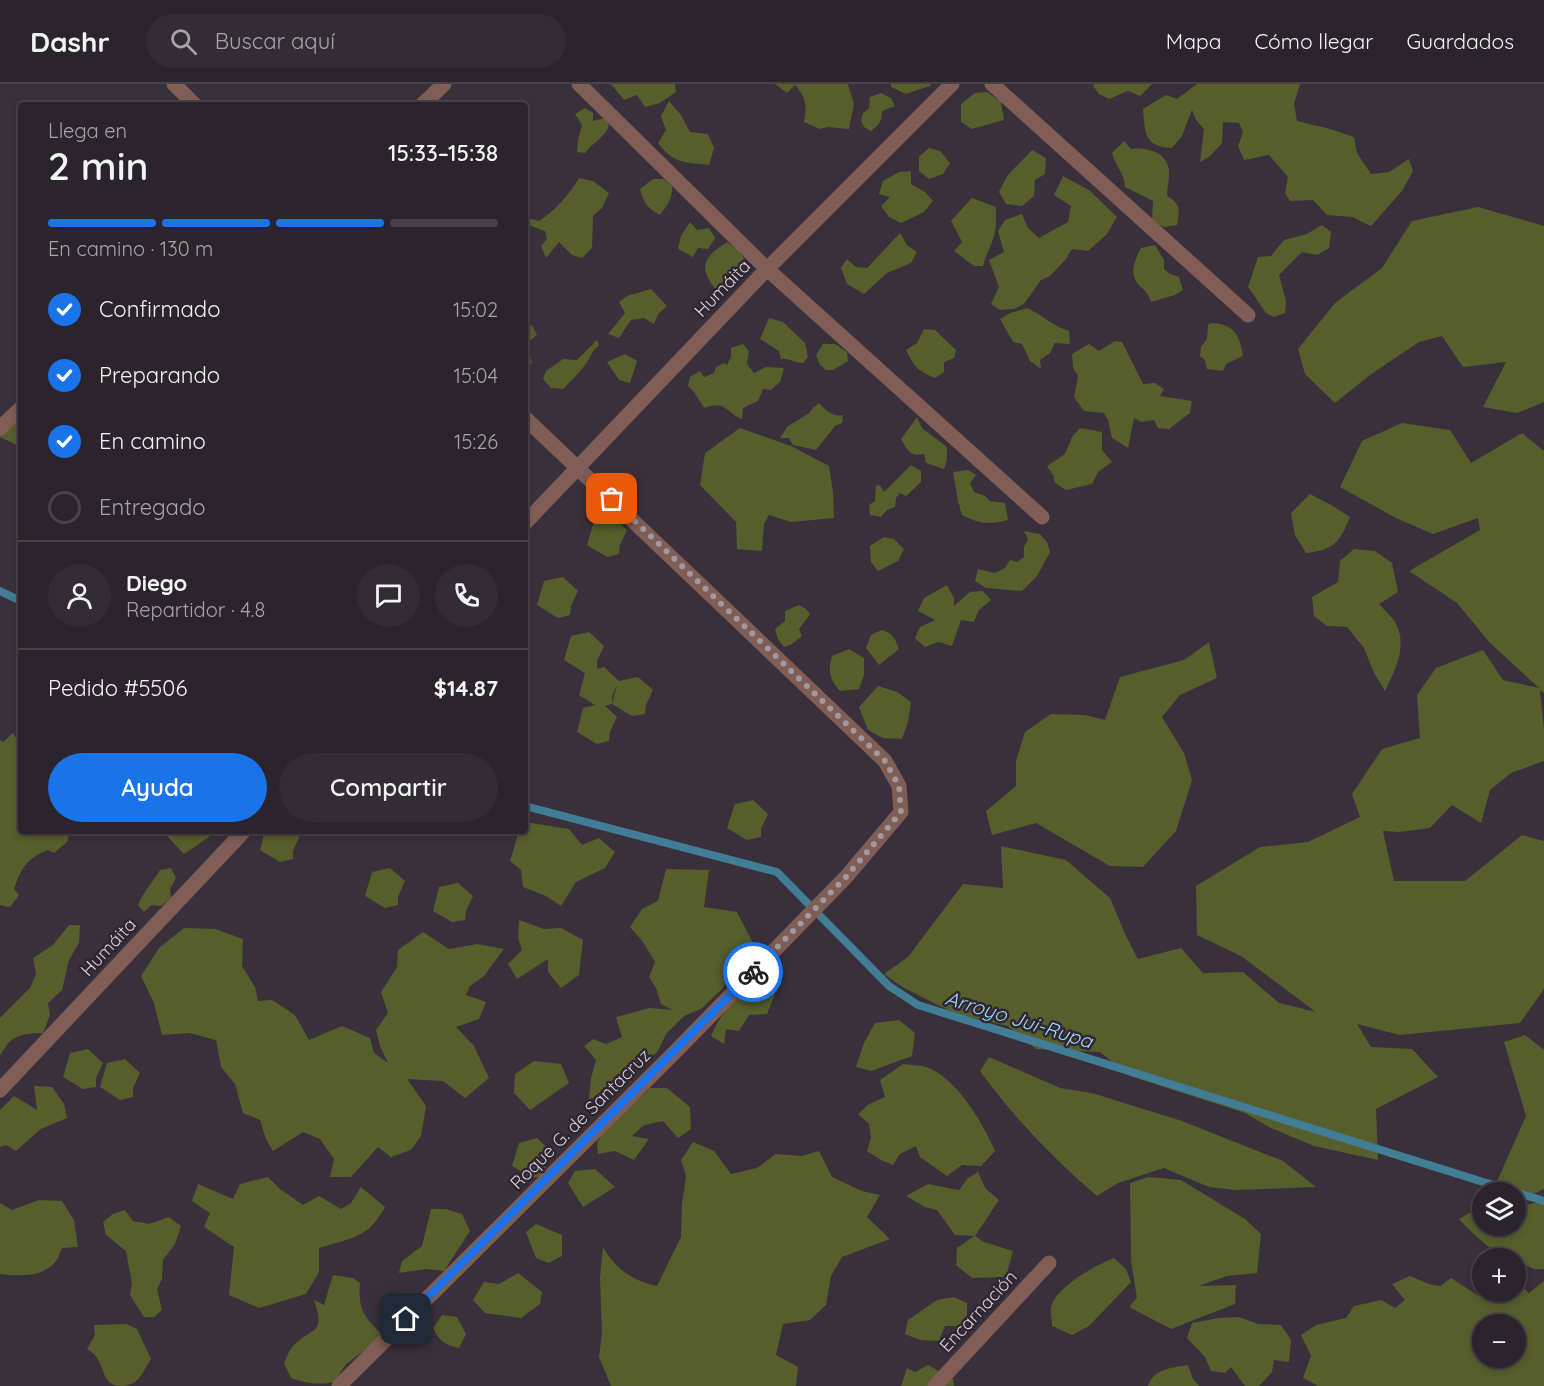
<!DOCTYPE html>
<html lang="es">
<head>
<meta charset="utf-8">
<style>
  :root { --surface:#2b242c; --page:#332c34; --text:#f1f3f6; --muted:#a6a4a9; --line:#474148; --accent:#1a73e8 }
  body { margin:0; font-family:Quicksand,sans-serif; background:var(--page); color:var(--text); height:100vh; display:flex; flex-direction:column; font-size:22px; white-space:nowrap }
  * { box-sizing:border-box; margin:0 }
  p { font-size:20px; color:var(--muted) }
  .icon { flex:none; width:33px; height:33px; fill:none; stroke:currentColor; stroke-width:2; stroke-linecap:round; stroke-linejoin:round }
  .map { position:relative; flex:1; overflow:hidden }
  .drawer { position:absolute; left:18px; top:18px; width:510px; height:732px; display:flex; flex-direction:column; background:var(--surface); border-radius:6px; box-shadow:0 3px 9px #0003,0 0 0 2px var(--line) }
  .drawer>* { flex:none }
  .fabs { position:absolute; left:1472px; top:1098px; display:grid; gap:12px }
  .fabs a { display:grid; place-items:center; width:54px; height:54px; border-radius:50%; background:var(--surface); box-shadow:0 3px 9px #0003,0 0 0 2px var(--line); font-size:30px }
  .pin { position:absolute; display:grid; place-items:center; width:51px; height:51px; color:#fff; margin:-26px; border-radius:12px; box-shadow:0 3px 9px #0006 }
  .courier { position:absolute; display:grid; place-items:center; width:60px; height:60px; margin:-30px; border:4px solid #1a73e8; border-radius:50%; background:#fff; color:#222; box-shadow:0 2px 8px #0007 }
  .overview em { font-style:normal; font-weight:600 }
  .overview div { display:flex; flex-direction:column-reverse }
  .overview { display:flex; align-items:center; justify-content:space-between; height:102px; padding:0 30px }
  h1 { font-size:39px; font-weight:600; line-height:45px }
  .bar { display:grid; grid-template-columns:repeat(4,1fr); gap:9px 6px; align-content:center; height:72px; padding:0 30px }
  .bar i { height:8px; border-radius:4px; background:var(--line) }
  .bar .on { background:var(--accent) }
  .bar p { grid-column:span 4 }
  .line { display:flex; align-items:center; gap:15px; padding:0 30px; border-top:2px solid var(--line) }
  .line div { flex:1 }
  .round { display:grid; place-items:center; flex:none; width:63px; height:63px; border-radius:32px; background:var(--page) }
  ol { padding:0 30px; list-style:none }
  li { display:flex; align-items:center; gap:18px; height:66px }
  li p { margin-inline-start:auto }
  li .icon { padding:6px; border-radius:50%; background:var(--accent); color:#fff; stroke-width:4 }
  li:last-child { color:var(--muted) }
  li i { width:33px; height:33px; border:3px solid var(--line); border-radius:50% }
  .action { display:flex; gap:12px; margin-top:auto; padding:12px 30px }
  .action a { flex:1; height:69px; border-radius:36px; background:var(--accent); color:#fff; font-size:24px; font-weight:600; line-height:69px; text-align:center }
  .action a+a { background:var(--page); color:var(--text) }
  header { display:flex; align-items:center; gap:36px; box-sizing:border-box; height:84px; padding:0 30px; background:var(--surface); border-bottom:2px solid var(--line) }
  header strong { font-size:28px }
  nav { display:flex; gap:33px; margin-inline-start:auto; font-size:21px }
  .search { width:420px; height:54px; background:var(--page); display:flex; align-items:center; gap:15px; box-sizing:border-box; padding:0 21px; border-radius:33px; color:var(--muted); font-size:22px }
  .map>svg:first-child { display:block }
</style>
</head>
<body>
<header>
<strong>Dashr</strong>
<div class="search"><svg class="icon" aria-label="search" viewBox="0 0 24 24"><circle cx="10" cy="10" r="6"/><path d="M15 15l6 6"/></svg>Buscar aquí</div>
<nav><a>Mapa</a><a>Cómo llegar</a><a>Guardados</a></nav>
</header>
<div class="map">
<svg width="1544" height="1302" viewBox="0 0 1544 1302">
  <rect width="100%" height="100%" fill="#39303b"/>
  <path fill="#565e2c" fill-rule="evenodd" d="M611 0H675L676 8 660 19 645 23 637 11 624 16Z
    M775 0H848L854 20 849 45 828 43 820 45 804 38C807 22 806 13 795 1L787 9Z
    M891 0H931L930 2 906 10 891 3Z
    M1095 0H1152L1140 12 1128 7 1109 15 1099 10 1093 2Z
    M1197 0H1300L1294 20 1297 37 1330 45 1354 53 1357 69 1371 90 1389 88 1409 75 1413 87 1402 107 1371 142 1352 133 1327 131 1313 116 1290 117 1285 109 1288 93 1269 71 1244 76 1238 62 1243 48 1239 39 1223 38 1222 59 1210 72 1200 78 1204 45 1196 36 1192 26 1182 52 1172 64C1144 63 1145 49 1143 25L1166 11 1177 15Z
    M987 8 1001 18 1004 36 972 45 961 38V20L975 9Z
    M881 9 891 14 895 22 882 27C882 37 879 41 871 47L864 43 861 36 863 29 869 24 870 13Z
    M669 17 681 31 690 48 708 50 714 64 709 81C684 78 674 80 658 59L666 46 661 32Z
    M585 24 593 29V37L605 34 609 41C606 53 592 59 585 69L577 68 578 56 582 41 575 30Z
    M1124 57 1131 65C1144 63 1164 67 1168 82 1171 90 1167 103 1167 112 1181 120 1180 126 1177 141L1164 143 1152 137 1153 117 1125 103C1124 88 1116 83 1112 69Z
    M929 64 940 67 950 79 943 90 929 95 919 87V73Z
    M1032 66 1046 74 1045 90 1035 96 1034 112 1022 122 1006 120 999 108 1007 92Z
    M911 87V100L925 108 933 117 924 128 901 139 889 133 881 122 890 113 879 110 883 97 899 88Z
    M1063 92 1089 106 1117 133 1107 150 1088 167 1072 165 1066 175 1050 192 1041 196 1024 220 1014 225 1000 226 991 220 999 203 989 176 1004 168 998 147 1005 136 1022 130 1028 144 1039 154 1068 138 1071 122 1054 111Z
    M579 94 593 97 609 109 602 124 593 132 592 164 582 174 572 171 559 158 546 174 541 162 547 155 545 147 528 141V134L539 137C555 127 570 110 579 94Z
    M653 95H664L672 102C673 114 667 122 660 131 648 125 643 118 640 105Z
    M972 114 996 123C996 135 997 147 992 158 989 166 985 173 983 182H974L954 167 962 158 951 137Z
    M1478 123 1544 142V318L1517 329 1483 323 1506 278 1463 283 1442 252 1419 258 1370 291 1335 319 1305 290 1298 265 1335 219 1382 184 1412 137Z
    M690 138 697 146 709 144 715 154 708 165 698 164 693 173 678 165 681 152Z
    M1322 141 1331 148 1329 164 1317 171 1302 168 1279 191 1286 217 1285 229 1274 233 1266 229 1248 203 1258 173 1271 172 1284 156 1307 150Z
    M900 149 907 161 917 168 911 179 887 189 864 210 847 200 841 184 847 175 856 183 867 184Z
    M727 158 739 167 745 176 739 189 716 206C698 183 703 173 727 158Z
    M1155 161 1164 176V185L1170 190 1179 193 1183 206 1175 211 1151 218C1149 211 1146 208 1141 203 1128 191 1134 178 1141 164Z
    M651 205 667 222 658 230 654 240 644 234 631 236 619 254 608 250 625 229 619 218 627 212Z
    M1027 224C1043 231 1052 242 1069 247L1070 260 1055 259 1050 269 1040 276 1041 285 1030 277 1022 260 1013 258 1000 235 1010 229Z
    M769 234 783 238 805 259 808 273 803 279C794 279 790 274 781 275L779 267 760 255Z
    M1211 239C1234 240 1240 251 1243 272L1226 280 1223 287 1207 285 1205 276 1200 272 1201 263 1207 255 1208 241Z
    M532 241 537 251 526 260 532 279 525 284V243Z
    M924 245 935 246 956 266 954 274 944 278V288L935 294C918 287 914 283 906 266L917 259Z
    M597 256 599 262C591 267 592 271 587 278 581 287 571 297 563 305L551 304 543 295 546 287 563 275 577 276Z
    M1115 257 1122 258 1143 300 1155 299 1164 305 1160 312 1192 317 1190 329 1169 345 1158 344 1154 336 1141 338 1134 334 1128 364 1112 354 1108 336 1104 329 1084 327 1074 313 1078 292 1073 284 1072 270 1089 260 1099 267Z
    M743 260 749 267 747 280 754 289 766 283 784 284 780 298 771 306 763 305 758 317 743 324 742 335C724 328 727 316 704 324L694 308 688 302 690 293 700 287 704 293 714 289 716 283 724 279 727 281 731 273V264Z
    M823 260H835L847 268 848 277 833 286H826L820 281 816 271Z
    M625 270 637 277 630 299 619 296 607 278Z
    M819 319C826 327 833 333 843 331L842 339 835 342 816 366 793 361 789 354H780L788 342 808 330 813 324Z
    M21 331V363L0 353V350Z
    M917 333 922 344 947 363V376L944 385 926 379 924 370C910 373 907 366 901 355Z
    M1402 339 1450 346 1471 379 1522 349 1544 367V609L1540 606 1544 645V677L1511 689 1490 706 1481 739 1452 721 1430 744 1399 748 1383 747 1394 797H1465L1522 751 1544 757V905L1520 939 1400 951 1357 940 1371 963 1412 965 1438 993 1376 1025 1378 1076 1314 1062 1271 1044 1245 1029 1130 992 1100 968 1036 965 1008 942 956 930 904 904 884 890 908 873 963 800 1003 804 1001 762 1066 776 1110 814 1126 852 1138 875 1181 864 1203 889 1243 888 1279 919 1316 928 1241 872 1197 851 1196 802 1260 763 1308 758 1360 733 1352 710 1382 665 1420 654 1417 611 1436 584 1483 566 1503 596 1539 604 1490 559 1457 519 1409 487 1480 446 1478 434 1433 450 1396 434 1340 403 1362 357Z
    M740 344 791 362 829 382 833 408 834 434 791 438 769 431 764 440 762 467 737 465 736 438 700 401 705 369Z
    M1080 344 1102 348V366L1112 378 1098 388 1092 400 1066 406 1055 399 1053 391 1047 382 1065 370 1072 353Z
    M911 381 921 387V398L906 412 900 409 896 414 895 423 887 426 881 433 870 431 869 421 875 417 876 402 880 401 884 408Z
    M968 386 976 391 970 399 974 408 985 412 990 417 1005 419 1008 436C989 441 980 440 962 431L958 417 953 388Z
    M1310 410 1331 421 1350 433C1340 458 1334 466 1306 469L1295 451 1291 429Z
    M612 433 627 446 620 461 619 470 607 473 587 461 594 437Z
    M1024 447 1040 450 1047 458 1050 468 1037 492 1022 507 986 504 975 497 978 485 995 489 1005 484 1010 476 1017 478 1024 473V463L1028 455Z
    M884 453 894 455 904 465 898 477 878 487 871 478 870 462Z
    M1354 465 1375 467 1392 479 1398 508 1379 520C1383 525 1388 529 1392 534 1410 557 1396 585 1385 607L1374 589 1364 564 1347 543 1327 542 1314 532 1312 513 1338 498 1340 477Z
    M563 493 578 507 571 522 570 531 558 534 537 521 544 497Z
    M947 501 954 514V522L970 508 983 507 991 516 979 526 974 538 961 536 952 562 938 558 925 563 915 554 920 543 935 536 918 527 924 514Z
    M799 521 806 525 810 530 799 545 802 552 792 560 784 563 778 555 775 545 785 537V527Z
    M881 546C893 548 895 555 899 565L879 581 866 564 871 551Z
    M589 548 604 562 597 577V585L604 583 619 597 638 593 653 606 646 621 645 630 632 632 612 620 617 601 612 612V620L605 622 617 633 610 648 609 657 597 660 577 648 583 624 595 621 579 611 585 589 564 576 571 552Z
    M1209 558 1217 594 1180 611 1162 633 1184 669 1192 696 1176 747 1143 783 1110 782 1036 739 992 751 986 727 1016 702V677L1025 648 1051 630 1085 631 1105 636 1120 593 1184 576Z
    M849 565 864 574V591L859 605 840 607C829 595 828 587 832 572Z
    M878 602 897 608 911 618 908 638 902 655 883 654 868 646 859 623Z
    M13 649 21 662V747H68V757L54 769 48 766C27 774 22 783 14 805L19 811 10 823 0 821V656L3 658Z
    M753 716 768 730 761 745V753L747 756 727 744 735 720Z
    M525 738 569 745 582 761 599 754 615 768 605 784 576 798 561 822 546 812 523 803 521 786 510 777 519 747H525Z
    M169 747H218L184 770 167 752Z
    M265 747H295L300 751 293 767V775L280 778 260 766Z
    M171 784 176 794 170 805 171 814 161 822 152 821 144 828 138 821C143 808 153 798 160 786Z
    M390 784 405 797 398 813V821L385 824 365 812 372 788Z
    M666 785 709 786 704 823 737 828 753 859 722 905 701 925 684 932 666 950 658 967 642 981 625 983C619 1006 613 1010 589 1015L591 994 596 976 584 962 593 955 606 960 622 953 616 933 649 924 672 926 661 920 656 904 649 893 655 878 643 858 630 843 642 825 658 817Z
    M458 799 473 812 466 827 465 836 452 838 433 827 439 803Z
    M519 836 544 845 561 844 583 856 579 891 561 904 548 888V875L517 895 508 880 522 866 518 854Z
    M69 841H80L79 859 69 876 62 906 48 919 50 931 43 949C20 950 12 950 0 972V934L30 904 36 890 33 874 53 861Z
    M184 844 215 845 243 855 242 882 255 903 258 917 272 916 295 931 309 956 342 942 370 954 374 969 388 979 380 962 376 946 388 929 381 908 397 883 398 866 423 848 449 865 477 860 504 865 484 892 470 902 466 911 486 918 479 935 456 943 474 962 489 994 465 1014 443 997 407 995 426 1022 421 1052 411 1066 391 1073 378 1063 351 1093H330L334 1075 320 1055 303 1048 273 1067 266 1055 260 1036 243 1029 235 1000 221 983 216 956 189 949 162 951 154 919 141 892 159 864Z
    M766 890 776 900 775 910 767 930 749 931 739 947 726 945 724 960 711 952C724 922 740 909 766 890Z
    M899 936 915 949 912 972 871 987 856 983 864 959 875 939Z
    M1525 951 1544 966V1105L1519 1117 1515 1115V1108H1501L1494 1104 1526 1032 1504 958Z
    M88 965 103 979 96 994V1003L83 1005 63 993 70 969Z
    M989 973 1060 1004 1092 1009 1182 1037 1283 1077 1316 1103 1236 1106 1209 1103 1164 1084 1118 1099 1097 1112C1053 1074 1014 1034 980 987Z
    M125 975 140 989 133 1004V1013L120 1016 100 1003 107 979Z
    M534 977 561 980 569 999 530 1026 514 1009 515 990Z
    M903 980C910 981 919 981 926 983 956 993 983 1039 995 1067L981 1082 962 1081 947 1092 920 1073 916 1062 900 1070 893 1081 881 1076 867 1067 871 1054 869 1040 858 1030 869 1020 885 1013 880 996Z
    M34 1002 52 1003 64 1020 67 1034 41 1045 16 1067 6 1061 0 1063V1026L14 1012 37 1026Z
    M650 1004H667L690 1023 691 1045 678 1054 663 1037 644 1041 632 1052 649 1055 634 1076 615 1067 598 1070 597 1058 606 1044Z
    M537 1054 552 1068 545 1083V1092L532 1094 512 1082 519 1059Z
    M693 1058 714 1067 731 1090 757 1084 776 1070 802 1072 819 1067 832 1093 862 1107 880 1111 867 1133 890 1155 842 1173 831 1192 826 1221 810 1236 783 1240 776 1271 798 1283 796 1302H611L599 1273 602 1249 600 1193 603 1163C616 1186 632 1196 657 1202L681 1153 682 1120 686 1092 681 1076Z
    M595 1085 615 1103 583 1123 568 1099 575 1087Z
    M978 1088 985 1104 999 1116 975 1152 984 1158 1013 1167 1006 1193 972 1194 956 1181 957 1164 974 1152 955 1151 937 1126 925 1123 906 1112 928 1100 959 1106 968 1094Z
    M268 1093 280 1105 303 1121 319 1112 341 1125 351 1119 361 1103 385 1123C368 1155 350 1154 319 1164V1188L306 1210 259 1224 229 1211 234 1163 204 1143 210 1129 192 1117 198 1100 233 1115 240 1100Z
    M1148 1093 1181 1096 1245 1135 1261 1150 1257 1189 1227 1192 1199 1202 1236 1201 1235 1220 1171 1245 1129 1223 1137 1214 1131 1177 1130 1099Z
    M39 1116 62 1117 74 1136 78 1163 62 1164C60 1168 59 1174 56 1177 43 1194 19 1192 0 1190V1119L12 1126Z
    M1544 1116V1185H1534L1515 1176V1174C1495 1173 1472 1149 1459 1135L1482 1122V1142H1515V1120L1524 1122Z
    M431 1125H446L462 1130 470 1147 444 1187 426 1185 399 1189 402 1177 422 1162Z
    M125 1126 133 1137 149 1140 169 1133 181 1142 175 1160 163 1176 162 1195 157 1205 162 1226 154 1233H144L130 1211 132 1199 126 1167 106 1151 103 1138 113 1130Z
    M536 1140 562 1151V1172L549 1179 536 1174 526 1148Z
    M1114 1174 1126 1185 1131 1198 1089 1242 1072 1251 1052 1242C1052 1236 1050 1228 1051 1223 1057 1202 1096 1181 1114 1174Z
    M518 1189 542 1208 540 1220 521 1234 485 1229 473 1216 484 1198 499 1200Z
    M333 1191 353 1194 360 1199C358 1226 364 1233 383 1251 371 1263 361 1268 349 1278 343 1282 340 1291 335 1297 325 1302 303 1299 291 1294L284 1279C287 1273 289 1266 293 1262 312 1242 326 1252 314 1216L324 1221Z
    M1410 1192 1429 1200 1440 1202 1451 1194 1479 1212 1482 1207 1515 1208V1197L1529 1209 1544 1197V1302H1318L1303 1294 1311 1272 1301 1251 1316 1241 1346 1234 1354 1222 1381 1216 1395 1224 1405 1216 1392 1200ZM1515 1240V1274H1482V1240Z
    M954 1213 967 1219V1242H945L939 1257 920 1256 905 1250 908 1236 937 1216Z
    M442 1231 457 1233 466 1250 459 1264C445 1261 439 1257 433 1244Z
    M1239 1233 1258 1240 1281 1241 1291 1256 1289 1278 1274 1276 1272 1288 1259 1302H1245L1231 1283 1225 1289 1211 1287 1205 1273 1187 1254 1192 1239 1219 1234Z
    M126 1240 137 1245 151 1275C143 1288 138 1302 122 1302 97 1302 109 1277 87 1265L95 1251 94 1241Z
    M928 1281 953 1295 954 1302H901L907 1284 915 1288Z
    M1188 1281 1193 1295 1199 1302H1148C1154 1284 1172 1284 1188 1281Z"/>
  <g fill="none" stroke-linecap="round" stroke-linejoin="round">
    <path stroke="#417d94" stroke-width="8" d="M0 507 21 517
      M525 722 777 788 889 902 918 921 1544 1117"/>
    <path stroke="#805d55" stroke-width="15" d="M174 0 195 21
      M579 0 767 185 1042 433
      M992 0 1248 231
      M422 21 444 0
      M0 344 21 324
      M525 439 767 185 952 0
      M0 1006 244 747
      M339 1302 674 969 846 793 901 728 899 702 885 677 525 334
      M935 1302 1049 1179"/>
  </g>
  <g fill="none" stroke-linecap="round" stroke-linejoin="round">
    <path stroke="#a099a2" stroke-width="6" stroke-dasharray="0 10.8" d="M612 415 885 677 899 702 901 728 846 793 753 888"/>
    <path stroke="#1a73e8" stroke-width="8" d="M406 1235 753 888"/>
  </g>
  <g text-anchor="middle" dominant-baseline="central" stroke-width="5" stroke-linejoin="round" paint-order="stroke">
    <g font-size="18" fill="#d8d1d9" stroke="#2f2631">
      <text transform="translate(722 204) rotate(-46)">Humáita</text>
      <text transform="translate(108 863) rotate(-47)">Humáita</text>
      <text transform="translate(580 1035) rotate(-45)">Roque G. de Santacruz</text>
      <text transform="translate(978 1227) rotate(-47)">Encarnación</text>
    </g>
    <g font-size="20" font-style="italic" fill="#96dbfc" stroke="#2f2631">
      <text transform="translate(1019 935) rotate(17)">Arroyo Jui-Rupa</text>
    </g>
  </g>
</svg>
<div class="fabs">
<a><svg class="icon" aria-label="layers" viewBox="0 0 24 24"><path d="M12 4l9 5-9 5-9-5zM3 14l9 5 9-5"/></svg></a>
<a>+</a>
<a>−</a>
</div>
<div class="pin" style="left:612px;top:415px;background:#ea580c"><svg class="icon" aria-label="bag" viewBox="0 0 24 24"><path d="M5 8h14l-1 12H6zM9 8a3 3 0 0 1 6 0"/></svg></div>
<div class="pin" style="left:406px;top:1235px;background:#1f2937"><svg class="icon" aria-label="home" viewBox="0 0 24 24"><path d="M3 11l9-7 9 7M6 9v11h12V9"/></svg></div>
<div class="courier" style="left:753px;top:888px"><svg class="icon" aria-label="bike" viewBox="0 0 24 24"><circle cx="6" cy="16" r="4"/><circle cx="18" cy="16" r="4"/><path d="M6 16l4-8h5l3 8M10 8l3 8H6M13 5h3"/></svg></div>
<section class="drawer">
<div class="overview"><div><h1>2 min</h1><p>Llega en</p></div><em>15:33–15:38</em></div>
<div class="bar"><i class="on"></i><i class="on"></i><i class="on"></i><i></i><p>En camino · 130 m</p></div>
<ol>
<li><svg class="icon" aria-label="check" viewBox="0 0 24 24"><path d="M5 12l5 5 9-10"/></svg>Confirmado<p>15:02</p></li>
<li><svg class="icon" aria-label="check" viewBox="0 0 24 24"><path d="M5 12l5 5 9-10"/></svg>Preparando<p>15:04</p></li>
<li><svg class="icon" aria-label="check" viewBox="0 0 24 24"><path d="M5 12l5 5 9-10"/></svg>En camino<p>15:26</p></li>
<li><i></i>Entregado</li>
</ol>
<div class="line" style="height:108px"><a class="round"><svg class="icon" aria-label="person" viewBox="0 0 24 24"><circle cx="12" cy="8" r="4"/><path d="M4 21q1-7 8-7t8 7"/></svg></a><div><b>Diego</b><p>Repartidor · 4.8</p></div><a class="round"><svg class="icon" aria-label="chat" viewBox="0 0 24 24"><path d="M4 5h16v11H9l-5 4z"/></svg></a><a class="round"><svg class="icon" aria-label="phone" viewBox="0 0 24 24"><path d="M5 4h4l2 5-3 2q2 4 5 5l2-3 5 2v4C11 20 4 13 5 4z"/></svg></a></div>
<div class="line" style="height:78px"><div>Pedido #5506</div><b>$14.87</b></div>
<div class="action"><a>Ayuda</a><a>Compartir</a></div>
</section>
</div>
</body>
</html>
